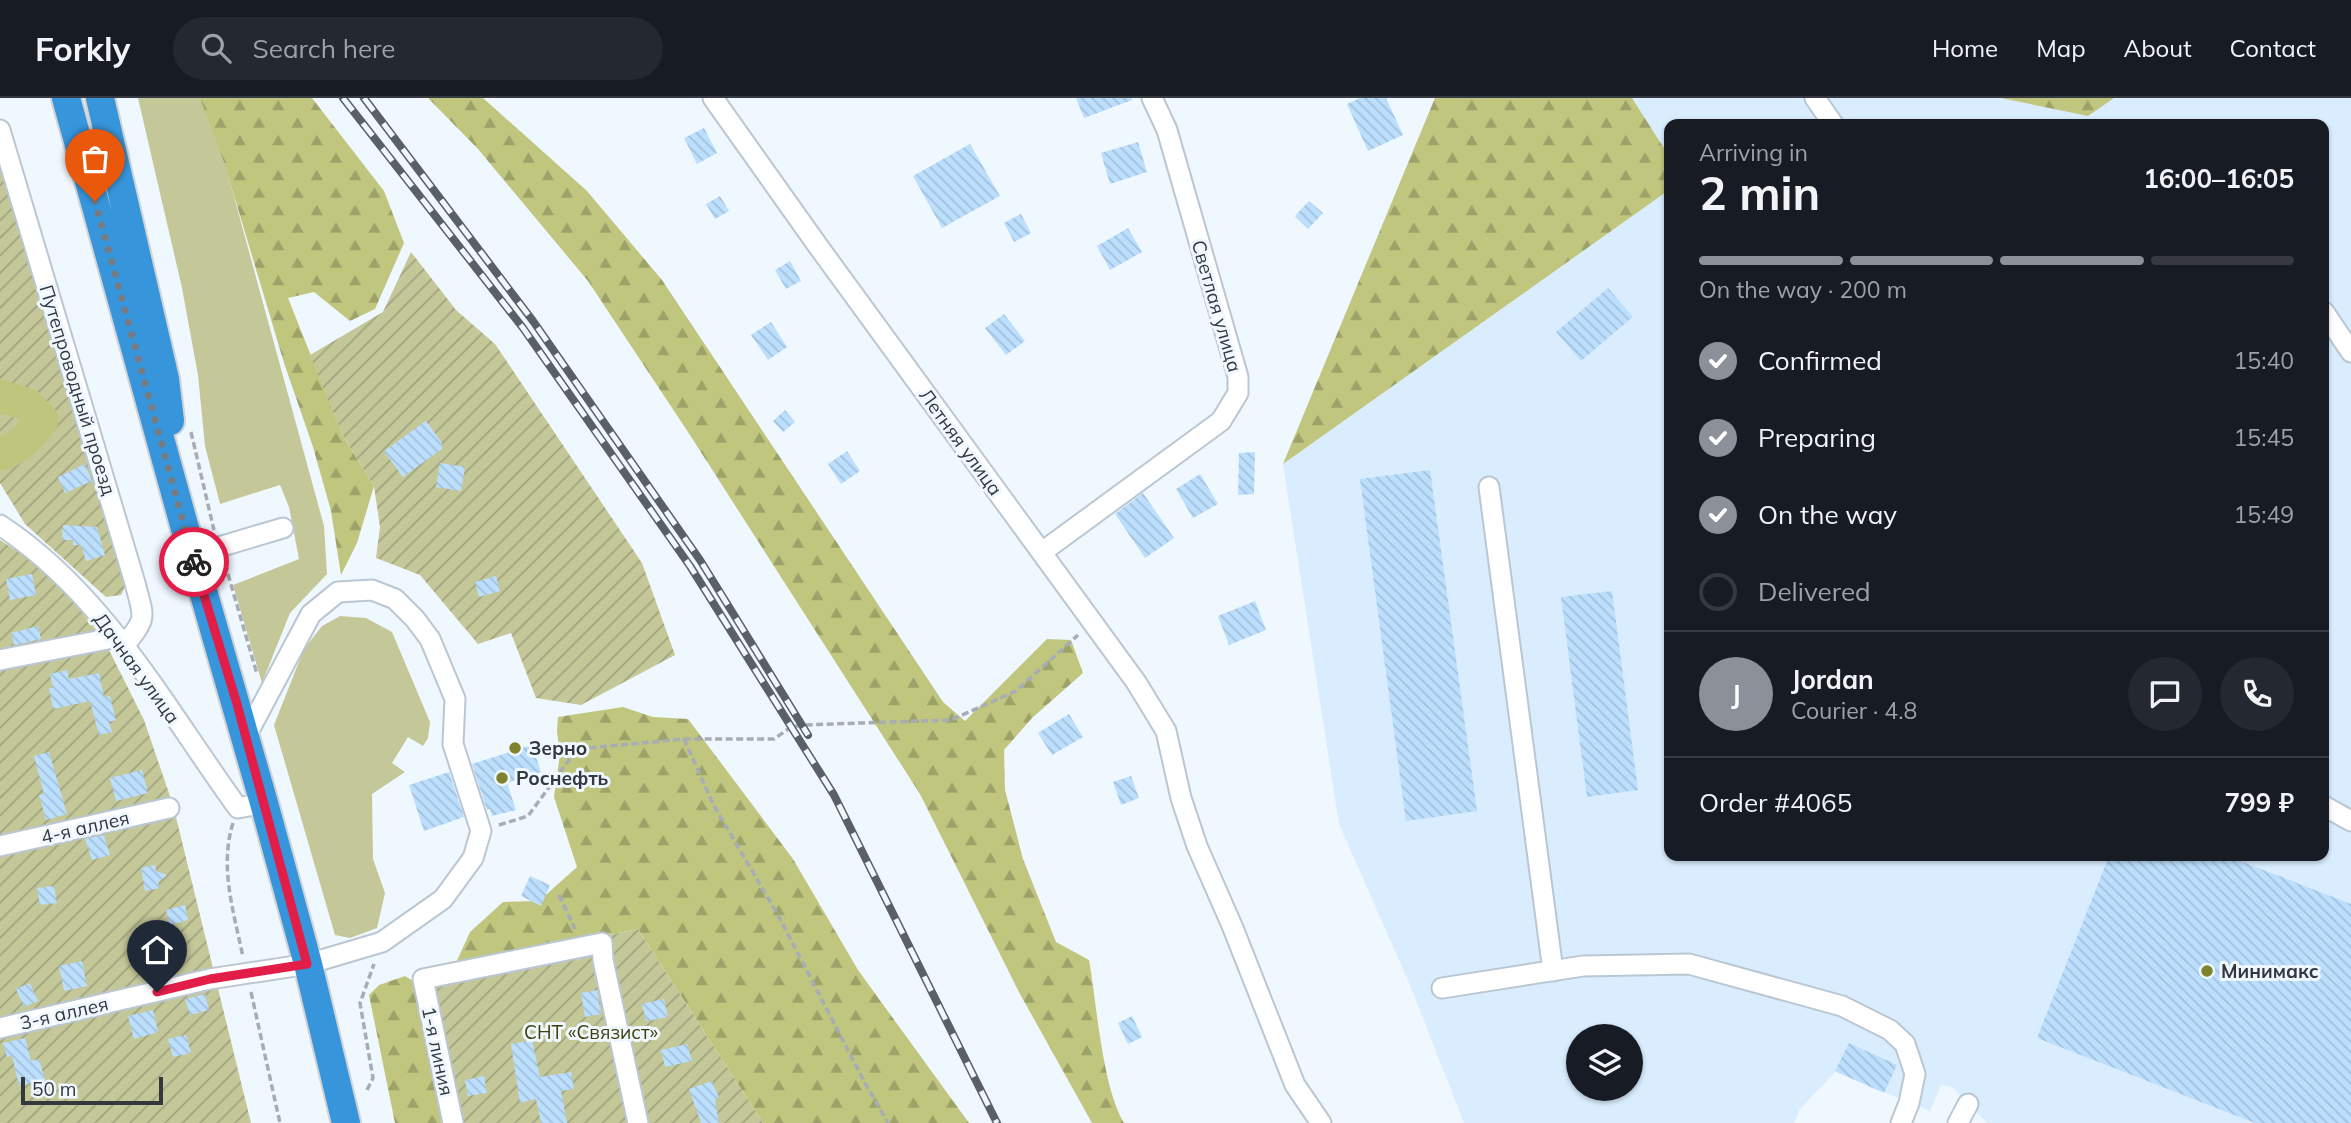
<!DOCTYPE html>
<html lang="en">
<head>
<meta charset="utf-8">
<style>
  :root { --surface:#171b24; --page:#242831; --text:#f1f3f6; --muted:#9ea1a6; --line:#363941; --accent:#8c9099 }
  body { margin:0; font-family:Mulish,sans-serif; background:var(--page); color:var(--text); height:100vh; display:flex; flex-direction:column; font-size:26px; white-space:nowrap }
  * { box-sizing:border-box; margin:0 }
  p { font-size:23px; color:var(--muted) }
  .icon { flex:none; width:38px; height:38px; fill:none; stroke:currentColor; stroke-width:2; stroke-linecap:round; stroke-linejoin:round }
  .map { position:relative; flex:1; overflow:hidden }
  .details { position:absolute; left:1664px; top:21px; width:665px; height:742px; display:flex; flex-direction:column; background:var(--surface); border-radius:14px; box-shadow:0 2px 5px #0004 }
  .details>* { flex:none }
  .fabs { position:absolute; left:1566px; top:926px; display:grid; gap:14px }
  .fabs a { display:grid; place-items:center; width:77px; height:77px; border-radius:50%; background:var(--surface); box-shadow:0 2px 5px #0004; font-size:35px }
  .scale { position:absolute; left:21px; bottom:18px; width:142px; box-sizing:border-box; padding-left:7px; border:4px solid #33383d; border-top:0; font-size:19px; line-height:24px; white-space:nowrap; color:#33383d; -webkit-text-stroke:5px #eff7ff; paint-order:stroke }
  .pin { position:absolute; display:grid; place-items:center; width:60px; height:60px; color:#fff; margin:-72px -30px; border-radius:50% 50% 50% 0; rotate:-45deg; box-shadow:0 0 7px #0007 }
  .pin .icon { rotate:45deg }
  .courier { position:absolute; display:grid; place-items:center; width:70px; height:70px; margin:-35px; border:5px solid #e11d48; border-radius:50%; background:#fff; color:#222; box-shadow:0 2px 9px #0007 }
  .overview em { font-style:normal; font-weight:700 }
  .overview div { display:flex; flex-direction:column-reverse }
  .overview { display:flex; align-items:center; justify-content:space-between; height:119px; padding:0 35px }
  h1 { font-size:46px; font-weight:700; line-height:52px }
  .bar { display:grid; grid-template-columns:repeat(4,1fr); gap:10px 7px; align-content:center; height:84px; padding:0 35px }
  .bar i { height:9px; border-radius:5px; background:var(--line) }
  .bar .on { background:var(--accent) }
  .bar p { grid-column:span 4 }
  .line { display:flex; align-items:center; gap:18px; padding:0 35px; border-top:2px solid var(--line) }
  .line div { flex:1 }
  .round { display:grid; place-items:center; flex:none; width:74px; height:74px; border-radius:37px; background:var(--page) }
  ol { padding:0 35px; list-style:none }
  li { display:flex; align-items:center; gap:21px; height:77px }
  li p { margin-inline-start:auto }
  li .icon { padding:7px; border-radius:50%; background:var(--accent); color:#fff; stroke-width:4 }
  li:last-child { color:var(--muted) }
  li i { width:38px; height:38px; border:4px solid var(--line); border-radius:50% }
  header { display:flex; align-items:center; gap:42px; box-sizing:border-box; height:98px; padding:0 35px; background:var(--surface); border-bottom:2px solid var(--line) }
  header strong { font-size:33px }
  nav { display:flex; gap:38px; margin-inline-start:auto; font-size:24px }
  .search { width:490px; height:63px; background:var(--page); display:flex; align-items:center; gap:18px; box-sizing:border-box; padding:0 24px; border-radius:38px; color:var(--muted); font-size:26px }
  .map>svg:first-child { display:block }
</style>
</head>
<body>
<header>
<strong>Forkly</strong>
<div class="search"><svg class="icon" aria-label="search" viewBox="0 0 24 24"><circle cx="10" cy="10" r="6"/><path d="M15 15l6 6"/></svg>Search here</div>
<nav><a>Home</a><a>Map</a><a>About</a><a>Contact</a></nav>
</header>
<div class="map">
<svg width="2351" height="1025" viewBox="0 0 2351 1025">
  <defs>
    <pattern id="forest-firs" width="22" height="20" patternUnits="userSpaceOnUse" patternTransform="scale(1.75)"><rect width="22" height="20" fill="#c1c67f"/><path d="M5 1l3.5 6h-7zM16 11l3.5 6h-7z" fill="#9da269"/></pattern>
    <pattern id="garden-furrows" width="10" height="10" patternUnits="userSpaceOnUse" patternTransform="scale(1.75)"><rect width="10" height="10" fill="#c4c899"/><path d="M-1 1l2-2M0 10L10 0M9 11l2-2" fill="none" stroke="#a0a37e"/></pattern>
    <pattern id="building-back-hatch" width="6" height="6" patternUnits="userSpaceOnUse" patternTransform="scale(1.75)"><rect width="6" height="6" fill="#bcdffe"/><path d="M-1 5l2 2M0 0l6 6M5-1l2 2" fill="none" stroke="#a2c0db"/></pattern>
  </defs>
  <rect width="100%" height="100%" fill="#eff7ff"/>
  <path fill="#d9edfe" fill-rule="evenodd" d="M1632 0H2351V1025H1987L1952 989 1941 987 1930 1013 1835 974 1800 1011 1794 1025H1464L1410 887 1339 726 1283 366 1669 92 1670 758H2324V26H1670L1669 58ZM1578 938H1631V990H1578Z"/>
  <path fill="#c4c899" d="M138 0H207L324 428 327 476 290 515 262 585 233 487 299 461 289 409 280 387 220 406 205 348 198 277 182 190Z
    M340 518 366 520 392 534 430 624 428 640 423 648 408 639 392 665 405 674 372 696 373 761 385 795 377 830 350 840 335 837 274 627 304 551 322 528Z"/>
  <path fill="url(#forest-firs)" d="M200 0H312L384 93 404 145 375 211 350 223 314 194 288 200 343 338 374 388 357 445 341 477 331 413 313 349 284 265 224 64Z
    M428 0H483L587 93 662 182 943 604 965 623 1047 541 1071 542 1083 575 1032 620 1004 652 1005 692 1023 761 1056 844 1089 862C1097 907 1102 988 1124 1025H1092L1020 896 920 696 688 334 588 183 478 51Z
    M1435 0H1632L1669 58V92L1283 366Z
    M2001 0H2114L2088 18Z
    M623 609 653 619 688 621 793 761 858 872 969 1025H763L638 831 504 858 456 865 470 834 503 804 539 803 577 769 554 699 560 656 557 633 558 619Z
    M405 878 421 888 449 1025H395L369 897 379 887Z"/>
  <path fill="url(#garden-furrows)" d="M0 66 133 474 121 497 106 499 25 426 0 385Z
    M411 154 456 212 495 246 642 465 675 557 581 607 536 600 511 535 478 546 420 477 376 460 380 429 374 388 343 338 310 257 383 214Z
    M0 442 49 473 104 542 144 622 173 707 251 1025H0Z
    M638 831 763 1025H449L419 876Z"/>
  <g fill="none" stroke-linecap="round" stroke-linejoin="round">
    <path stroke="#c0c57e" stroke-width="33" d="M0 298 28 307 42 322C31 336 18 352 0 356"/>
  </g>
  <path fill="url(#building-back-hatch)" d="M1076 0H1132V2L1084 20Z
    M1360 0H1386L1403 37 1368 53 1347 6Z
    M704 30 717 55 697 66 684 40Z
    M1138 44 1147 74 1110 86 1101 55Z
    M970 46 1000 98 942 130 913 78Z
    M720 98 729 113 715 121 706 106Z
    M1309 103 1323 115 1308 131 1295 118Z
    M1021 116 1031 135 1014 144 1004 125Z
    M1128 130 1142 154 1110 172 1097 148Z
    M790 163 801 183 786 191 775 172Z
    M1608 190 1633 219 1581 263 1556 234Z
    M1004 216 1025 243 1006 257 985 230Z
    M771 224 787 249 768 262 751 237Z
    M785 312 795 324 783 334 773 323Z
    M426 323 442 345V351L403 379 384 353Z
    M847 353 860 373 841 386 828 366Z
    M1255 354 1254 396 1238 397 1239 355Z
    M440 365 465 369 461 393 436 389Z
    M85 366 92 383 65 395 58 379Z
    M1430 372 1477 713 1406 723 1360 381Z
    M1200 376 1218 406 1193 420 1176 391Z
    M1143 395 1174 440 1145 460 1115 416Z
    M63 427 97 429 105 457 86 463 81 447H73V442H62Z
    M32 476 36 497 10 502 6 481Z
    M496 478 500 493 479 499 475 484Z
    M1612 493 1638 692 1587 699 1561 499Z
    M1255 503 1266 532 1229 547 1218 518Z
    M38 528 41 541 14 547 11 535Z
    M67 572 69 581 99 575 104 599 110 598 116 622 109 624 112 634 99 637 90 603 53 611 49 590H53L50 576Z
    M1069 616 1083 639 1052 657 1038 635Z
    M532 647 541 674 507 685 516 712 492 718 490 711 487 712 472 666Z
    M49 654 67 716 46 722 39 697 44 696 34 658Z
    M142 672 148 695 116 703 110 680Z
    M449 674 464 719 424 733 409 687Z
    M1131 678 1139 700 1121 707 1113 684Z
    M104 737 110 757 92 762 85 741Z
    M2109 758H2227L2351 806V1025H2255L2037 940Z
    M155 767 156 773 167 777 158 784 160 790 145 793 141 770Z
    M530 778 550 787 541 808 521 798Z
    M54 788 57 805 40 807 37 790Z
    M185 807 188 822 170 827 166 812Z
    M82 863 87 888 64 893 59 868Z
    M30 885 38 903 24 909 16 891Z
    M597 892 601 916 585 919 581 895Z
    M205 896 209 912 190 917 185 901Z
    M664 901 668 919 646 923 642 906Z
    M153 912 158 934 134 941 128 918Z
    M1132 918 1142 939 1128 946 1118 925Z
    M186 937 191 955 173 959 168 941Z
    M25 940 31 963 39 961 45 982 19 988 12 958 7 959 3 945Z
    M532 942 540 979 571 974 574 991 561 993 567 1025H541L536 1001 520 1005 511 946Z
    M1849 945 1897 967 1884 995 1835 973Z
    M687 946 692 963 665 969 661 952Z
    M484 978 487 995 468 998 465 982Z
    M712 983 719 1000 715 1002 719 1025H701L689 991Z"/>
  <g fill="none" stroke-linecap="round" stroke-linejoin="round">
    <defs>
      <path id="minor" d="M713 0 818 148 1136 584 1166 633 1181 700 1197 748 1233 830 1295 987 1321 1025
        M1815 0 1833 26
        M0 32 135 485C144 521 148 518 124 548
        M2324 214 2351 254
        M1489 389 1553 873
        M0 427C105 496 166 611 238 710L264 705
        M1042 454 1221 323 1238 295V279L1167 32 1152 0
        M192 457 283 430
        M0 562 118 539
        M2324 708 2351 723
        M0 748 169 710
        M1442 890 1583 868 1689 866 1842 908 1890 932 1905 946 1915 976 1909 1005 1901 1025
        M0 930 210 881 308 866 382 844 443 801 473 760 481 733 453 646 455 601 430 541 415 521 395 501 372 492 338 494 311 516 246 638
        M453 1025 423 881 602 845 603 862 638 1025
        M1958 1025 1968 1006"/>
      <path id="highway" d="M66 0 184 427 264 705 308 866 346 1025
        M100 0 165 281 170 323"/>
    </defs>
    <use href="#minor" stroke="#bac7d2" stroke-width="23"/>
    <use href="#highway" stroke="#d2d3d4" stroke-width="32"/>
    <path stroke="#a6adb4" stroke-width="3.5" stroke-dasharray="7 3.5" stroke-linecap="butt" d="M191 334 214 432
      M225 466 257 576
      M684 641 713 706 779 819 865 985 888 1025
      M233 725C219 769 234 815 243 859
      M499 727 528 718 577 651 684 641H774L791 629 802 627 951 622 1016 593 1078 537
      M559 797 575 831
      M251 894 280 1025
      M367 992 373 980 360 905 374 866"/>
    <use href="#minor" stroke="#fff" stroke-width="19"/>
    <use href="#highway" stroke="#3795db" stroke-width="28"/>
    <defs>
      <path id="rail" d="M343 0 523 230 690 468 834 697 997 1025
        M364 0 533 223 700 462 808 637"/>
    </defs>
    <use href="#rail" stroke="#5a6066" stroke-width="8"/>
    <use href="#rail" stroke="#eff7ff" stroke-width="5" stroke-dasharray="16" stroke-linecap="butt"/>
  </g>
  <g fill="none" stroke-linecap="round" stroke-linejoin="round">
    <path stroke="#757b81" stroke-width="7" stroke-dasharray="0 12.6" d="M95 103 194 464"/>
    <path stroke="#e11d48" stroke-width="9" d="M157 894 210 881 307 866 237 606 194 464"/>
  </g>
  <g fill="#80832e" stroke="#eff7ff" stroke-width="2.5">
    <circle cx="515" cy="650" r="7"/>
    <circle cx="502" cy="680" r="7"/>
    <circle cx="2207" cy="873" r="7"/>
  </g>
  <g text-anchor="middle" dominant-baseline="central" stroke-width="6" stroke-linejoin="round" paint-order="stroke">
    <g font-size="19" fill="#33383d" stroke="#eff7ff">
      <text transform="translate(1217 208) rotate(74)">Светлая улица</text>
      <text transform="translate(78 292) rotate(73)">Путепроводный проезд</text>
      <text transform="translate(961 344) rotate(54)">Летняя улица</text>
      <text transform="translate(137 570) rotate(54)">Дачная улица</text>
      <text transform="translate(85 729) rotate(-13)">4-я аллея</text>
      <text transform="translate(64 915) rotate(-13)">3-я аллея</text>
      <text transform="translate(438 953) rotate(78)">1-я линия</text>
    </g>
    <g font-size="19" font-weight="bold" fill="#33383d" stroke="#eff7ff" text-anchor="start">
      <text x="529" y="650">Зерно</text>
      <text x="516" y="680">Роснефть</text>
      <text x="2221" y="873">Минимакс</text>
    </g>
    <g font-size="19" fill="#3d3f06" stroke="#eff7ff">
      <text x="591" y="934">СНТ «Связист»</text>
    </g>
  </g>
</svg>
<div class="fabs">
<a><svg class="icon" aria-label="layers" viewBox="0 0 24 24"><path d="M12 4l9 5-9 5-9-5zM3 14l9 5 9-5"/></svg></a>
</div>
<div class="scale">50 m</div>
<div class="pin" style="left:95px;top:103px;background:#ea580c"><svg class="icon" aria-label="bag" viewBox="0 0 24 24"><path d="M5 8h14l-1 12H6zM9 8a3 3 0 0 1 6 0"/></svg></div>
<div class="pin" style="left:157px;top:894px;background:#1f2937"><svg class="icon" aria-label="home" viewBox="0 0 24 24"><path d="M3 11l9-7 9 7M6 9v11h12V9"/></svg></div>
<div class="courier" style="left:194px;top:464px"><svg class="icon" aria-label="bike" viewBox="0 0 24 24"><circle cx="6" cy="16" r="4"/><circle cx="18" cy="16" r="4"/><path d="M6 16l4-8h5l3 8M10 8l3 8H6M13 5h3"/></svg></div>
<section class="details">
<div class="overview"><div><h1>2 min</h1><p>Arriving in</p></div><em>16:00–16:05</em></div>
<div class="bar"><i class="on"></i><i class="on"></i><i class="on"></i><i></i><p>On the way · 200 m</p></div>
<ol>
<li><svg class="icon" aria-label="check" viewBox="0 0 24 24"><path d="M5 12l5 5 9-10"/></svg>Confirmed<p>15:40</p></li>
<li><svg class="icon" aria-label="check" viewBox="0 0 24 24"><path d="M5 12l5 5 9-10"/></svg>Preparing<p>15:45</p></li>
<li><svg class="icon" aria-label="check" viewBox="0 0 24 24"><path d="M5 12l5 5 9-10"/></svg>On the way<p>15:49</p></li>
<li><i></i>Delivered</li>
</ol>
<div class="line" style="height:126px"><b class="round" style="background:var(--accent);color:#fff">J</b><div><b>Jordan</b><p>Courier · 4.8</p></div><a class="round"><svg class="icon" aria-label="chat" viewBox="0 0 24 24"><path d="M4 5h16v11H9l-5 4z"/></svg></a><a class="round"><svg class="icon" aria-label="phone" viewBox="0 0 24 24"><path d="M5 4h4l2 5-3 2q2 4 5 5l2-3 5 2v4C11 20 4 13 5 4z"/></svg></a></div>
<div class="line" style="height:91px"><div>Order #4065</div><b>799 ₽</b></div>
</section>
</div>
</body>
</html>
